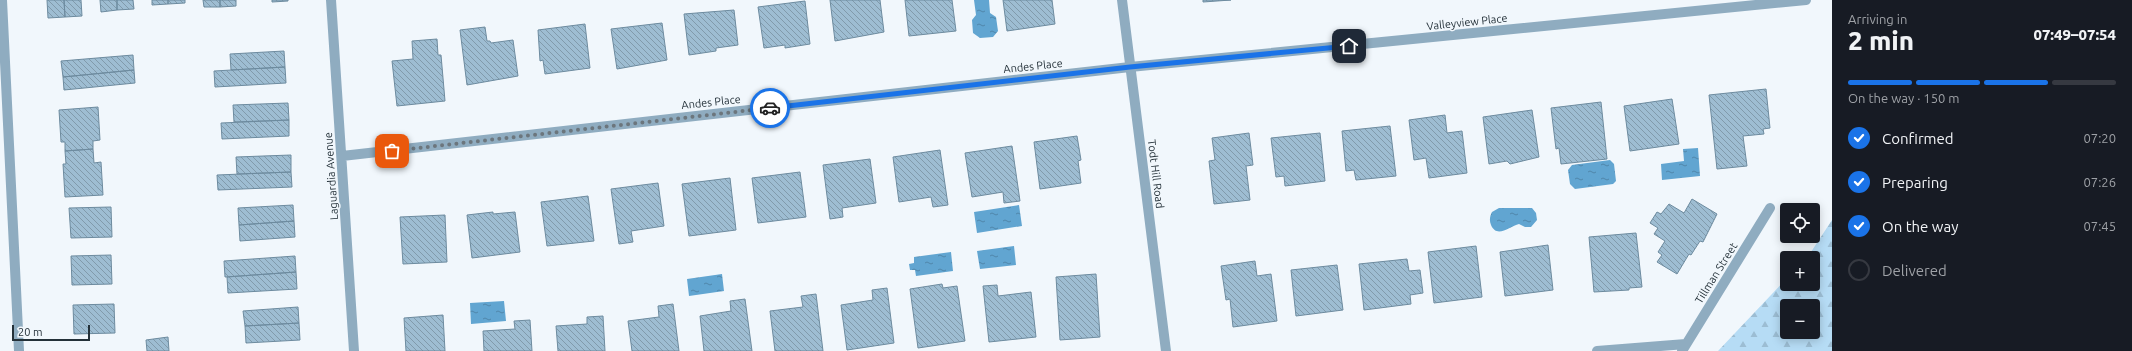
<!DOCTYPE html>
<html lang="en">
<head>
<meta charset="utf-8">
<style>
  :root { --surface:#171b24; --page:#20242c; --text:#f1f3f6; --muted:#9ea1a6; --line:#363941; --accent:#1a73e8 }
  body { margin:0; font-family:Ubuntu,sans-serif; background:var(--page); color:var(--text); height:100vh; display:flex; flex-direction:column; font-size:15px; white-space:nowrap }
  * { box-sizing:border-box; margin:0 }
  p { font-size:13px; color:var(--muted) }
  .icon { flex:none; width:22px; height:22px; fill:none; stroke:currentColor; stroke-width:2; stroke-linecap:round; stroke-linejoin:round }
  .map { position:relative; flex:1; overflow:hidden }
  .side { display:flex; flex-direction:column; background:var(--surface); width:300px }
  .side>* { flex:none }
  .tools { position:absolute; left:1780px; top:203px; display:grid; gap:8px }
  .tools a { display:grid; place-items:center; width:40px; height:40px; border-radius:4px; background:var(--surface); box-shadow:0 2px 10px #0003; font-size:20px }
  .scale { position:absolute; left:12px; bottom:10px; width:78px; box-sizing:border-box; padding-left:4px; border:2px solid #243139; border-top:0; font-size:11px; line-height:14px; white-space:nowrap; color:#243139; -webkit-text-stroke:3px #f1f7fc; paint-order:stroke }
  .pin { position:absolute; display:grid; place-items:center; width:34px; height:34px; color:#fff; margin:-17px; border-radius:8px; box-shadow:0 2px 6px #0006 }
  .courier { position:absolute; display:grid; place-items:center; width:40px; height:40px; margin:-20px; border:3px solid #1a73e8; border-radius:50%; background:#fff; color:#222; box-shadow:0 1px 5px #0007 }
  .headline em { font-style:normal; font-weight:800 }
  .headline div { display:flex; flex-direction:column-reverse }
  .headline { display:flex; align-items:center; justify-content:space-between; height:68px; padding:0 16px }
  h1 { font-size:26px; font-weight:800; line-height:30px }
  .bar { display:grid; grid-template-columns:repeat(4,1fr); gap:6px 4px; align-content:center; height:48px; padding:0 16px }
  .bar i { height:5px; border-radius:3px; background:var(--line) }
  .bar .selected { background:var(--accent) }
  .bar p { grid-column:span 4 }
  ol { padding:0 16px; list-style:none }
  li { display:flex; align-items:center; gap:12px; height:44px }
  li p { margin-inline-start:auto }
  li .icon { padding:4px; border-radius:50%; background:var(--accent); color:#fff; stroke-width:4 }
  li:last-child { color:var(--muted) }
  li i { width:22px; height:22px; border:2px solid var(--line); border-radius:50% }
  main { display:flex; flex:1; min-height:0 }
  .map>svg:first-child { display:block }
</style>
</head>
<body>
<main>
<div class="map">
<svg width="1832" height="351" viewBox="0 0 1832 351">
  <defs>
    <pattern id="forest-firs" width="22" height="20" patternUnits="userSpaceOnUse"><rect width="22" height="20" fill="#b6dcf5"/><path d="M5 1l3.5 6h-7zM16 11l3.5 6h-7z" fill="#9cbdd3"/></pattern>
    <pattern id="water-ripples" width="26" height="14" patternUnits="userSpaceOnUse"><rect width="26" height="14" fill="#61a5d1"/><path d="M2 4q2-2 4 0t4 0M15 11q2-2 4 0t4 0" fill="none" stroke="#5087ab"/></pattern>
    <pattern id="building-back-hatch" width="6" height="6" patternUnits="userSpaceOnUse"><rect width="6" height="6" fill="#9ebdd2"/><path d="M-1 5l2 2M0 0l6 6M5-1l2 2" fill="none" stroke="#819aab"/></pattern>
  </defs>
  <rect width="100%" height="100%" fill="#f1f7fc"/>
  <path fill="url(#forest-firs)" fill-rule="evenodd" d="M1832 220V351H1718L1787 278V284H1813V258H1807ZM1787 306H1813V332H1787Z"/>
  <path fill="url(#water-ripples)" d="M974 0H989L990 13 996 17 998 31 993 37 980 38 973 33 972 20 976 15Z
    M1698 148 1700 176 1662 180 1661 164 1684 161 1683 149Z
    M1610 160 1614 164 1616 181 1613 184 1575 189 1570 184 1568 170 1572 165Z
    M1019 205 1022 226 977 233 974 212Z
    M1499 208H1532L1536 213 1537 220 1531 227H1525L1519 224C1510 226 1497 239 1491 225 1489 220 1490 216 1492 212Z
    M1014 246 1016 265 980 269 977 251Z
    M951 252 953 271 916 276 915 270H910L909 264 914 263V257Z
    M722 274 724 291 689 296 687 279Z
    M504 301 506 321 471 324 470 303Z"/>
  <path fill="url(#building-back-hatch)" stroke="#6d8b9f" d="M47 0H64L65 17 48 18Z
    M64 0H81L82 16 65 17Z
    M100 0H117V10L101 12Z
    M117 0H133L134 9 117 10Z
    M152 0H168V4L152 5Z
    M168 0H185V3L168 4Z
    M203 0H220V7H204Z
    M220 0H236V6L220 7Z
    M272 0H288V1L272 2Z
    M830 0H880L884 32 835 41Z
    M905 0H952L956 31 909 36Z
    M1003 0H1052L1055 24 1007 31Z
    M1203 0H1231L1203 2Z
    M805 1 810 44 785 48V45L764 48 758 7Z
    M734 10 738 45 716 48V51L689 55 684 14Z
    M662 23 667 60 617 69 611 29Z
    M585 24 590 68 545 74 543 60 540 61 538 30Z
    M485 27 487 41H490L491 43 513 40 518 76 467 85 460 30Z
    M437 39 438 55H441L445 101 397 106 392 61 413 59 412 41Z
    M284 51 285 67 231 70 230 54Z
    M133 55 134 70 63 77 61 61Z
    M285 67 286 83 215 87 214 71Z
    M134 70 135 83 64 90 63 77Z
    M1766 89 1770 128 1763 129 1764 134 1743 136 1747 166 1717 169 1709 95Z
    M1672 99 1679 144 1630 151 1624 106Z
    M1601 102 1607 159 1561 164 1559 148 1556 149 1551 108Z
    M288 103 289 120 234 122 233 105Z
    M98 107 100 140 93 141V149L65 151V142H61L59 110Z
    M1532 110 1539 157 1510 164 1507 161 1489 164 1483 117Z
    M1445 115 1447 133 1462 131 1467 173 1429 178 1426 158 1414 160 1409 120Z
    M289 120V136L222 139 221 123Z
    M1390 126 1396 176 1356 180 1354 170 1346 171 1342 131Z
    M1249 133 1253 165 1246 166 1250 200 1214 204 1209 161 1215 160 1212 138Z
    M1320 133 1325 181 1285 186 1284 176 1276 177 1271 138Z
    M1077 136 1081 160 1078 161 1081 183 1040 189 1034 142Z
    M1012 146 1020 201 1004 203 1003 192 972 197 965 153Z
    M93 149 94 163 101 162 103 195 65 197 63 164H66L65 151Z
    M940 150 948 205 933 207 931 197 899 202 893 157Z
    M291 155V172L237 174 236 157Z
    M870 159 876 203 842 208 843 217 830 219 823 165Z
    M291 172 292 187 218 190 217 175Z
    M800 172 806 217 758 223 752 178Z
    M730 178 736 230 689 236 682 184Z
    M658 183 664 226 631 231 633 242 619 244 611 189Z
    M588 196 594 241 547 246 541 202Z
    M1692 199 1717 214 1703 242 1700 241 1691 255 1689 254 1677 274 1657 262 1662 255 1658 252 1665 241 1654 234 1658 228 1650 223 1657 212 1661 214 1669 204 1684 213Z
    M293 205 294 221 239 225 238 208Z
    M111 207 112 237 71 238 69 208Z
    M493 212V214L515 212 520 252 472 258 467 215Z
    M445 215 447 262 403 264 400 217Z
    M294 221 295 237 240 241 239 225Z
    M1636 233 1642 287 1629 288V290L1594 292 1589 237Z
    M1548 245 1553 290 1505 296 1500 252Z
    M1476 246 1482 297 1434 303 1428 252Z
    M111 255 112 284 72 285 71 256Z
    M295 256 296 272 225 277 224 261Z
    M1407 259 1409 271 1420 270 1423 293 1410 295 1411 304 1364 310 1359 264Z
    M1255 261 1257 276 1271 274 1277 321 1233 327 1230 299 1226 300 1221 266Z
    M1337 265 1343 310 1296 316 1291 270Z
    M296 272 297 289 228 293 227 277Z
    M1096 274 1100 337 1060 340 1056 277Z
    M942 284 943 288 957 286 965 341 918 348 910 289Z
    M997 285 998 296 1031 292 1036 337 989 342 983 286Z
    M887 288 894 343 847 350 841 305 873 300 872 290Z
    M816 294 823 351H775L770 311 803 307 801 296Z
    M745 299 752 351H704L700 316 731 311 730 301Z
    M114 304 115 333 74 334 73 305Z
    M673 304 679 351H632L628 321 659 317 658 306Z
    M298 307 299 323 245 326 243 311Z
    M443 315 445 351H406L404 318Z
    M603 316 605 351H558L556 326 587 324V317Z
    M530 320 532 351H484L483 331 515 329 514 321Z
    M299 323 300 340 246 343 245 326Z
    M168 337 169 351H147L146 340Z"/>
  <g fill="none" stroke-linecap="round" stroke-linejoin="round">
    <path stroke="#8facc0" stroke-width="10" d="M2 0 19 351
      M331 0 354 351
      M342 156 1130 67 1806 0
      M1597 351 1686 344
      M1682 351 1770 208"/>
    <path stroke="#8facc0" stroke-width="10" d="M1122 0 1166 351"/>
  </g>
  <g fill="none" stroke-linecap="round" stroke-linejoin="round">
    <path stroke="#6c767d" stroke-width="4" stroke-dasharray="0 7.2" d="M392 151 770 108"/>
    <path stroke="#1a73e8" stroke-width="5" d="M770 108 1130 67 1349 46"/>
  </g>
  <g text-anchor="middle" dominant-baseline="central" stroke-width="3" stroke-linejoin="round" paint-order="stroke">
    <g font-size="11" fill="#243139" stroke="#f1f7fc">
      <text transform="translate(1467 22) rotate(-6)">Valleyview Place</text>
      <text transform="translate(1033 66) rotate(-6)">Andes Place</text>
      <text transform="translate(711 102) rotate(-6)">Andes Place</text>
      <text transform="translate(1156 174) rotate(83)">Todt Hill Road</text>
      <text transform="translate(331 176) rotate(-94)">Laguardia Avenue</text>
      <text transform="translate(1716 273) rotate(-58)">Tillman Street</text>
    </g>
  </g>
</svg>
<div class="tools">
<a><svg class="icon" aria-label="locate" viewBox="0 0 24 24"><circle cx="12" cy="12" r="6"/><path d="M12 2v4M12 18v4M2 12h4M18 12h4"/></svg></a>
<a>+</a>
<a>−</a>
</div>
<div class="scale">20 m</div>
<div class="pin" style="left:392px;top:151px;background:#ea580c"><svg class="icon" aria-label="bag" viewBox="0 0 24 24"><path d="M5 8h14l-1 12H6zM9 8a3 3 0 0 1 6 0"/></svg></div>
<div class="pin" style="left:1349px;top:46px;background:#1f2937"><svg class="icon" aria-label="home" viewBox="0 0 24 24"><path d="M3 11l9-7 9 7M6 9v11h12V9"/></svg></div>
<div class="courier" style="left:770px;top:108px"><svg class="icon" aria-label="car" viewBox="0 0 24 24"><path d="M5 17H2v-5l4-1 3-4h7l3 4 3 1v5h-3M9 17h6M6 11h13"/><circle cx="7" cy="17" r="2"/><circle cx="17" cy="17" r="2"/></svg></div>
</div>
<section class="side">
<div class="headline"><div><h1>2 min</h1><p>Arriving in</p></div><em>07:49–07:54</em></div>
<div class="bar"><i class="selected"></i><i class="selected"></i><i class="selected"></i><i></i><p>On the way · 150 m</p></div>
<ol>
<li><svg class="icon" aria-label="check" viewBox="0 0 24 24"><path d="M5 12l5 5 9-10"/></svg>Confirmed<p>07:20</p></li>
<li><svg class="icon" aria-label="check" viewBox="0 0 24 24"><path d="M5 12l5 5 9-10"/></svg>Preparing<p>07:26</p></li>
<li><svg class="icon" aria-label="check" viewBox="0 0 24 24"><path d="M5 12l5 5 9-10"/></svg>On the way<p>07:45</p></li>
<li><i></i>Delivered</li>
</ol>
</section>
</main>
</body>
</html>
